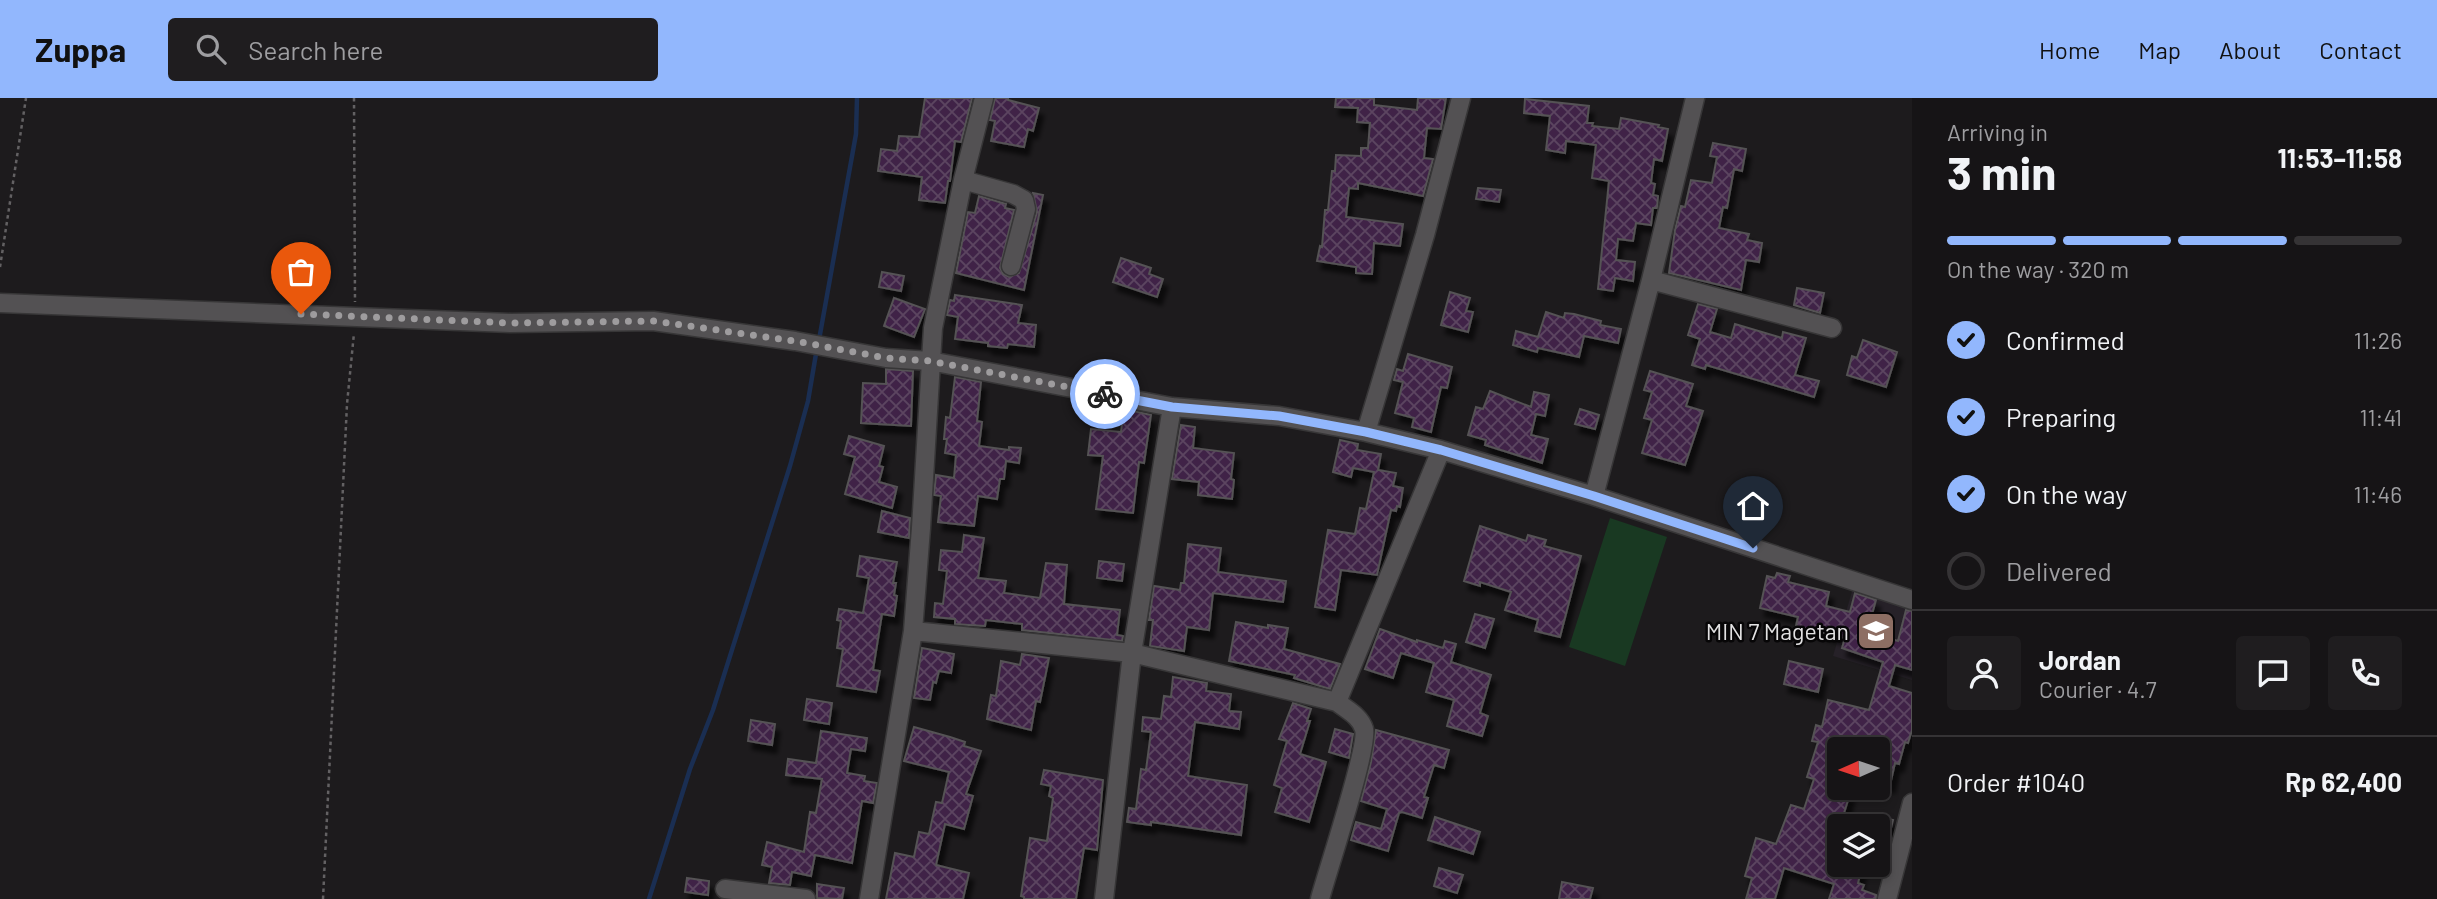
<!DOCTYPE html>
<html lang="en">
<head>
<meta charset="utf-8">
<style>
  :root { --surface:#161416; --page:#1f1d1f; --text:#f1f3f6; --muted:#9e9ea1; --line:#353335; --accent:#92b7fd }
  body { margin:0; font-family:Barlow,sans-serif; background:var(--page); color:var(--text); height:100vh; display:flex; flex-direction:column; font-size:26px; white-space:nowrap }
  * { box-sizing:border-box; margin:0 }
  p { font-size:23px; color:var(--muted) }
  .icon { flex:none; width:38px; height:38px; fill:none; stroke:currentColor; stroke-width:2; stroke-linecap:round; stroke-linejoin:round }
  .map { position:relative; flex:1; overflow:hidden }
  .drawer { display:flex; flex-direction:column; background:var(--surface); width:525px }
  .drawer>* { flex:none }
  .needle { width:46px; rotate:267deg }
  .fabs { position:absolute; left:1827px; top:639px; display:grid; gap:14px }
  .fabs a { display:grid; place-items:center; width:63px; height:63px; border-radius:7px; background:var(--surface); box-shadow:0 4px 10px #0003,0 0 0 2px var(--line); font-size:35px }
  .pin { position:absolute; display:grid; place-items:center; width:60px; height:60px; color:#fff; margin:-72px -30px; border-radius:50% 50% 50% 0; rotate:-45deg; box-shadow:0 0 7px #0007 }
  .pin .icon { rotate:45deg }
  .courier { position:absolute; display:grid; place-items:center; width:70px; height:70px; margin:-35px; border:5px solid #92b7fd; border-radius:50%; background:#fff; color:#222; box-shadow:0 2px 9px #0007 }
  .summary em { font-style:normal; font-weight:700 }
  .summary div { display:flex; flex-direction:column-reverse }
  .summary { display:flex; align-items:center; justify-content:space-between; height:119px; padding:0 35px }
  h1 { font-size:46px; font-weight:700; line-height:52px }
  .bar { display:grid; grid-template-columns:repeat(4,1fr); gap:10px 7px; align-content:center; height:84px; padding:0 35px }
  .bar i { height:9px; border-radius:5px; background:var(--line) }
  .bar .on { background:var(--accent) }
  .bar p { grid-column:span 4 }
  .line { display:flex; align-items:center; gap:18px; padding:0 35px; border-top:2px solid var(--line) }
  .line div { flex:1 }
  .round { display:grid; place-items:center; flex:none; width:74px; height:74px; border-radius:7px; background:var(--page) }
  ol { padding:0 35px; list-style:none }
  li { display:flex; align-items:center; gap:21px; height:77px }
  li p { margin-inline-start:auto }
  li .icon { padding:7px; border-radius:50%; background:var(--accent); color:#111; stroke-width:4 }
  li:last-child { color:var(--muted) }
  li i { width:38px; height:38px; border:4px solid var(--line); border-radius:50% }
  header { display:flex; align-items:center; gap:42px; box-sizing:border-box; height:98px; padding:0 35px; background:var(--accent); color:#111 }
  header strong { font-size:33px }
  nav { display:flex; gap:38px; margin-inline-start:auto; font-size:24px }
  .search { width:490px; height:63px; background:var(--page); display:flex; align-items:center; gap:18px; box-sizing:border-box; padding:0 24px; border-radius:7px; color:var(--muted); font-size:26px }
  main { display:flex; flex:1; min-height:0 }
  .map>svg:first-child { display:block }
</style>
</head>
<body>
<header>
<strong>Zuppa</strong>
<div class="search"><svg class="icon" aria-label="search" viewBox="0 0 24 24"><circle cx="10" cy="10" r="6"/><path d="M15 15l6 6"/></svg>Search here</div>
<nav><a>Home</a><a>Map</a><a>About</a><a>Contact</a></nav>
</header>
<main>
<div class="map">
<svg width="1912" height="801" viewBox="0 0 1912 801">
  <defs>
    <pattern id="building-cross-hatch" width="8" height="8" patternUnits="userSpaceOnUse" patternTransform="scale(1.75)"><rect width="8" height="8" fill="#402447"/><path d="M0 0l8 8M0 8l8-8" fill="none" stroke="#5b4461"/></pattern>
    <filter id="shadow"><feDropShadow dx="4.5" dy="8" stdDeviation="2" flood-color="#0009"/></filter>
  </defs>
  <rect width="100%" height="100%" fill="#1d1b1d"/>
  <path fill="#262128" d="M1853 490 1912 507V582L1833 558Z"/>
  <path fill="#193922" d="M1610 420 1667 439 1625 568 1569 549Z"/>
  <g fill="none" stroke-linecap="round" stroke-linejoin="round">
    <path stroke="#1a2e52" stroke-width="4.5" d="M819 242 856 36 857 0
      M649 801 690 671 713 612 790 368 808 303 817 250"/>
  </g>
  <path fill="url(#building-cross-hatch)" stroke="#545254" stroke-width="2" filter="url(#shadow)" d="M925 0H972L961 44 955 43 950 83H948L945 105 919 102 922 79 878 73 881 51 897 53 899 38 919 39Z
    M995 0H1008V2L1039 10 1033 33 1028 31 1024 49 991 43 995 23 990 22Z
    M1336 0H1374V7L1417 12 1418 0H1446L1441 31 1427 30 1424 60 1433 61 1423 98 1358 85V91L1349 90 1346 119 1403 126 1400 148 1374 145 1372 176 1356 175V169L1317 163 1320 148 1322 149 1325 112H1328L1332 73H1335L1336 57 1361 58V50H1368L1370 25 1357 24 1358 10 1335 9Z
    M1525 1 1589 8 1587 25H1593L1592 28 1619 31 1621 20 1659 27 1658 29 1668 31 1662 63 1654 61 1651 85 1655 86 1653 97 1658 98 1657 110H1653L1651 127 1636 125 1633 143 1618 141 1616 162 1635 164 1633 183 1615 180 1613 193 1598 191 1609 83 1592 80 1596 47 1566 43 1565 55 1546 52 1550 18 1524 15Z
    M1713 45 1746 51 1742 73 1734 71 1727 110 1723 109 1719 130 1749 136 1747 142 1762 145 1759 164 1746 162 1741 192 1669 175 1675 132 1681 108 1685 109 1691 82 1712 85 1717 59 1710 58Z
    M1478 90 1501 92 1499 104 1476 101Z
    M1033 95 1043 97 1024 192 956 175 968 114 975 115 979 98 1006 106 1005 110 1014 112 1000 170 1003 176 1009 179 1019 175 1037 114Z
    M1121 160 1151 170 1149 176 1163 181 1157 199 1113 184Z
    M882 174 904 178 901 193 879 189Z
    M1797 190 1824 195 1820 215 1794 207Z
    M1450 194 1470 200 1466 213 1473 214 1468 234 1441 227Z
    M955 197 1022 207 1018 225 1036 227 1034 249 1008 246 1007 250 988 248V245L955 241 958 219 947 217 950 202 954 203Z
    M894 200 925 211 914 239 884 228Z
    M1698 206 1717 211 1710 234 1731 240 1735 226 1782 240 1783 234 1806 240 1795 277 1819 283 1814 299 1706 267 1705 271 1692 267 1700 241 1688 237Z
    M1546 214 1564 220 1565 215 1574 216 1601 223 1600 227 1621 231 1618 245 1584 238 1579 259 1538 250 1537 254 1513 247 1516 233 1538 239Z
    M1863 242 1897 254 1886 289 1847 277 1852 258 1857 260Z
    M1408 256 1452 269 1447 290 1441 289 1431 334 1412 329 1414 320 1395 315 1403 284 1394 282 1397 271 1403 273Z
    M886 271 913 273 911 328 861 325 863 285 886 286Z
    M1650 273 1693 286 1686 308 1703 313 1685 367 1642 355 1652 322 1644 320 1652 294 1644 292Z
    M955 279 981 284 977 323 982 324 979 348 1009 352V349L1021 350 1019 365 1006 363 1004 381H1000L997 401 978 398 974 428 938 424 941 398 934 397 936 377 954 380 956 357 945 355 947 341H944L946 319 950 320Z
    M1490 293 1531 309 1534 294 1549 297 1545 318 1536 316 1531 337 1548 341 1542 365 1485 347 1486 342 1468 337 1476 309 1483 311Z
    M1124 311 1151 317 1144 365 1139 364 1133 415 1096 411 1103 358 1088 357 1091 331 1121 334Z
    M1580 311 1599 317 1595 331 1575 326Z
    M1181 327 1195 329 1193 350 1234 355 1231 381 1234 382 1232 401 1198 397 1199 384 1172 381Z
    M849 338 884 348 879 368 883 369 879 384 897 389 892 410 845 396 855 359 844 356Z
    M1340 342 1358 346 1357 352 1381 356 1378 372 1396 375 1393 388 1403 390 1400 409 1397 408 1396 413 1391 412 1377 477 1341 472 1335 512 1315 509 1328 432 1355 436 1360 410 1366 411 1374 374 1353 370 1351 379 1333 374Z
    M882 413 910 420 909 440 878 434Z
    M1480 428 1526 443 1528 437 1546 442 1544 448 1581 458 1560 539 1535 533 1538 522 1505 512 1511 494 1480 484V488L1464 483Z
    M964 437 984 440 978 480 1006 483 1004 495 1040 500 1046 465 1067 467 1064 506 1120 512 1117 537 1123 538 1122 543 1022 532V526L986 522 985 528 969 527 955 526V521L934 519 935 505 943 506 947 473 939 472 941 452 962 454Z
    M1188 446 1221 450 1218 474 1286 483 1283 504 1213 495 1209 532 1187 529 1184 553 1150 548 1153 522H1149L1154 488 1180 492 1181 485H1184Z
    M860 458 897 464 893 485H896L894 497 897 498 894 518 882 516 873 572 880 573 876 594 837 588 843 551 837 550 841 523 837 522 839 511 863 515 869 480 857 478Z
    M1099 463 1124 466 1122 483 1097 480Z
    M1777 475 1790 478 1788 484 1829 494 1826 508 1850 514 1855 495 1876 502 1867 534 1898 543 1906 512 1912 513V572L1895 567 1889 588 1912 595V632L1908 645 1905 644 1899 666 1895 665 1890 687 1878 684V651H1839V693L1850 696 1834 747 1839 749V766H1863L1858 785 1864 787 1862 792 1876 797V801H1829L1834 786 1784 770 1775 801H1746L1752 780 1745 778 1756 740 1776 746 1791 707 1804 711 1814 681 1807 679 1818 644 1812 643 1816 627 1822 629 1828 602 1869 612 1883 564 1842 550 1845 540 1796 528 1798 519 1760 510 1767 478 1775 480Z
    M1475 516 1494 521 1485 550 1466 544Z
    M1236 524 1268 530V527L1288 530 1284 551 1340 566 1330 591 1294 580 1295 577 1229 563Z
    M1380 531 1417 544V542L1443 550 1445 543 1456 546 1451 564 1491 577 1480 615 1488 618 1482 638 1447 628 1454 602 1426 594 1434 565 1401 555 1393 580 1365 571Z
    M922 550 954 556 951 575 939 573 936 585 933 584 930 602 914 600Z
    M1022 556 1049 560 1040 604 1036 603 1031 632 987 621 991 597 996 598 1001 563 1020 567Z
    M1789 563 1823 571 1818 594 1784 586Z
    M1173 579 1207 585 1206 593 1231 596 1229 613 1241 614 1239 631 1195 624 1188 678 1247 687 1241 737 1151 724V727L1127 724 1129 710 1136 711 1141 671 1146 672 1151 634 1142 633 1143 619 1161 621 1164 598 1171 599Z
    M807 601 832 605 829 626 804 622Z
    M1293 605 1311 611 1307 623H1310L1300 656 1326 664 1309 724 1275 714 1282 690 1274 687 1287 643 1279 641Z
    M751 622 775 626 772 647 748 643Z
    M914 629 950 639 965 644 964 648 981 653 966 696 973 698 964 731 945 726 936 767 969 775 963 801H886L895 755 914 759 919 734 929 736 936 704 942 705 949 674 904 663Z
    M1335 631 1353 636 1349 660 1329 654Z
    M1376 632 1449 652 1444 670 1434 667 1424 699 1428 700 1422 720 1402 714 1399 715 1388 753 1351 742 1356 724 1381 731 1387 711 1361 703 1371 664Z
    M821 633 867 640 865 653 851 651 847 675 865 678 864 683 877 685 873 705 862 703 852 765 815 757 811 778 792 774 790 787 769 785 772 769 762 767 767 744 804 754 810 714 816 715 822 681 786 677 788 661 816 665Z
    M1044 672 1103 682 1097 752 1084 750 1076 801H1024V799L1021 798 1030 740 1047 743 1053 700 1049 698 1051 688 1041 686Z
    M1435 719 1480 734 1473 756 1428 742Z
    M1878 719 1893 722 1882 766H1878Z
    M1439 770 1463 777 1457 795 1434 788Z
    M687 780 709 783 708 797 685 794Z
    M1562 784 1593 790 1590 801H1559Z
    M817 786 844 790 842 801 817 800Z"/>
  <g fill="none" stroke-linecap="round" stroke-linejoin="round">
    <defs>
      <path id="minor" d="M963 82 1013 96 1024 102 1026 111 1011 168
        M1651 182 1832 230
        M0 205 511 225 653 223 795 243 886 260 930 263 1172 309 1279 318 1366 334 1441 352 1594 398 1912 502
        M1366 334 1425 137 1461 0
        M1594 398 1651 182 1695 0
        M913 533 1132 555 1337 604C1347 612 1360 618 1364 631 1369 649 1327 774 1320 801
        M1337 604 1441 352
        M725 791 806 801
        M869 801 913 533 921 430 933 230 963 82 984 0
        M1104 801 1132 555 1172 309
        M1887 801 1912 705"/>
    </defs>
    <use href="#minor" stroke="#373637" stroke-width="21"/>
    <path stroke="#636163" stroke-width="2.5" stroke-dasharray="3.5 3.5" stroke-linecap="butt" d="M354 0 355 204
      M0 169 26 0
      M323 801 347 306 354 235"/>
    <use href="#minor" stroke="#535153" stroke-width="18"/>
  </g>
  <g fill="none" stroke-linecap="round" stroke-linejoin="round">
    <path stroke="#9e9c9e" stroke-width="7" stroke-dasharray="0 12.6" d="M301 216 511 225 653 223 795 243 886 260 930 263 1105 296"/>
    <path stroke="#92b7fd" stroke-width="9" d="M1105 296 1172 309 1279 318 1366 334 1441 352 1594 398 1753 450"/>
  </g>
  <defs>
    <symbol id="school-square" viewBox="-11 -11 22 22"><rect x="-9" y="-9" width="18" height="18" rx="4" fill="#8d6e63" stroke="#070607"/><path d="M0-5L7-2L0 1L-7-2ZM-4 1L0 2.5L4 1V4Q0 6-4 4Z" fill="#fff"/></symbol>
  </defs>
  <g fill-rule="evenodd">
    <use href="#school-square" x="1854" y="511" width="44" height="44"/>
  </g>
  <g text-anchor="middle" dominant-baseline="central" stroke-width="5" stroke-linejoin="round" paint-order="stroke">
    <g font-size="23" fill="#e3e2e3" stroke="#070607" text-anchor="end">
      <text x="1849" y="533">MIN 7 Magetan</text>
    </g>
  </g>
</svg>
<div class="fabs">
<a><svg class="needle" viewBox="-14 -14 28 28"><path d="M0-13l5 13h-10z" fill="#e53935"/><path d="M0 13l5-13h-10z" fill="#9e9ea1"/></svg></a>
<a><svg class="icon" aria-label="layers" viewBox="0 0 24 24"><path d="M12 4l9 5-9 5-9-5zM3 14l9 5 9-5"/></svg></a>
</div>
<div class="pin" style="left:301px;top:216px;background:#ea580c"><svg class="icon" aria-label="bag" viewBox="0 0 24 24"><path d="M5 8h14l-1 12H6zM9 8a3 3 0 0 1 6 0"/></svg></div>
<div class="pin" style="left:1753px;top:450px;background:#1f2937"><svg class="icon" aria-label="home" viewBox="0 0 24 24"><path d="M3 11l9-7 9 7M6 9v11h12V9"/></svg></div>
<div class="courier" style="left:1105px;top:296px"><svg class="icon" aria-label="bike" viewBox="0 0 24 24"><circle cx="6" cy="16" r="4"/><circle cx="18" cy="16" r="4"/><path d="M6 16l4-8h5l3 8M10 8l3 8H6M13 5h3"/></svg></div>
</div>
<section class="drawer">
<div class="summary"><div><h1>3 min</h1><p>Arriving in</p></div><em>11:53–11:58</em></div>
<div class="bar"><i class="on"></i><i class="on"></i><i class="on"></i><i></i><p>On the way · 320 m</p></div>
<ol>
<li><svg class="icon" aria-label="check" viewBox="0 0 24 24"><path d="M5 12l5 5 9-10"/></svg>Confirmed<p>11:26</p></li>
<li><svg class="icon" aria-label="check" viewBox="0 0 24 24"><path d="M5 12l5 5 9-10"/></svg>Preparing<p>11:41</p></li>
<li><svg class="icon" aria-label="check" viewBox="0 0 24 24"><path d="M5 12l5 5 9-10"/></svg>On the way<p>11:46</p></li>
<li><i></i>Delivered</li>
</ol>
<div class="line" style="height:126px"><a class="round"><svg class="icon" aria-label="person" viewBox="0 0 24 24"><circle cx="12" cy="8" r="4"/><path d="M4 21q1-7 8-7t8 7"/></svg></a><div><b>Jordan</b><p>Courier · 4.7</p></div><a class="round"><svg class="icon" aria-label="chat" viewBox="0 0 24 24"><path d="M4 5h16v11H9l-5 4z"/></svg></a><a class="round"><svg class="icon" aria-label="phone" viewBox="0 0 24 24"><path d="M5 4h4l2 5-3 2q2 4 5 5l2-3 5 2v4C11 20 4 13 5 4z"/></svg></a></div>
<div class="line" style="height:91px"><div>Order #1040</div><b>Rp 62,400</b></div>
</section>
</main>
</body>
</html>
